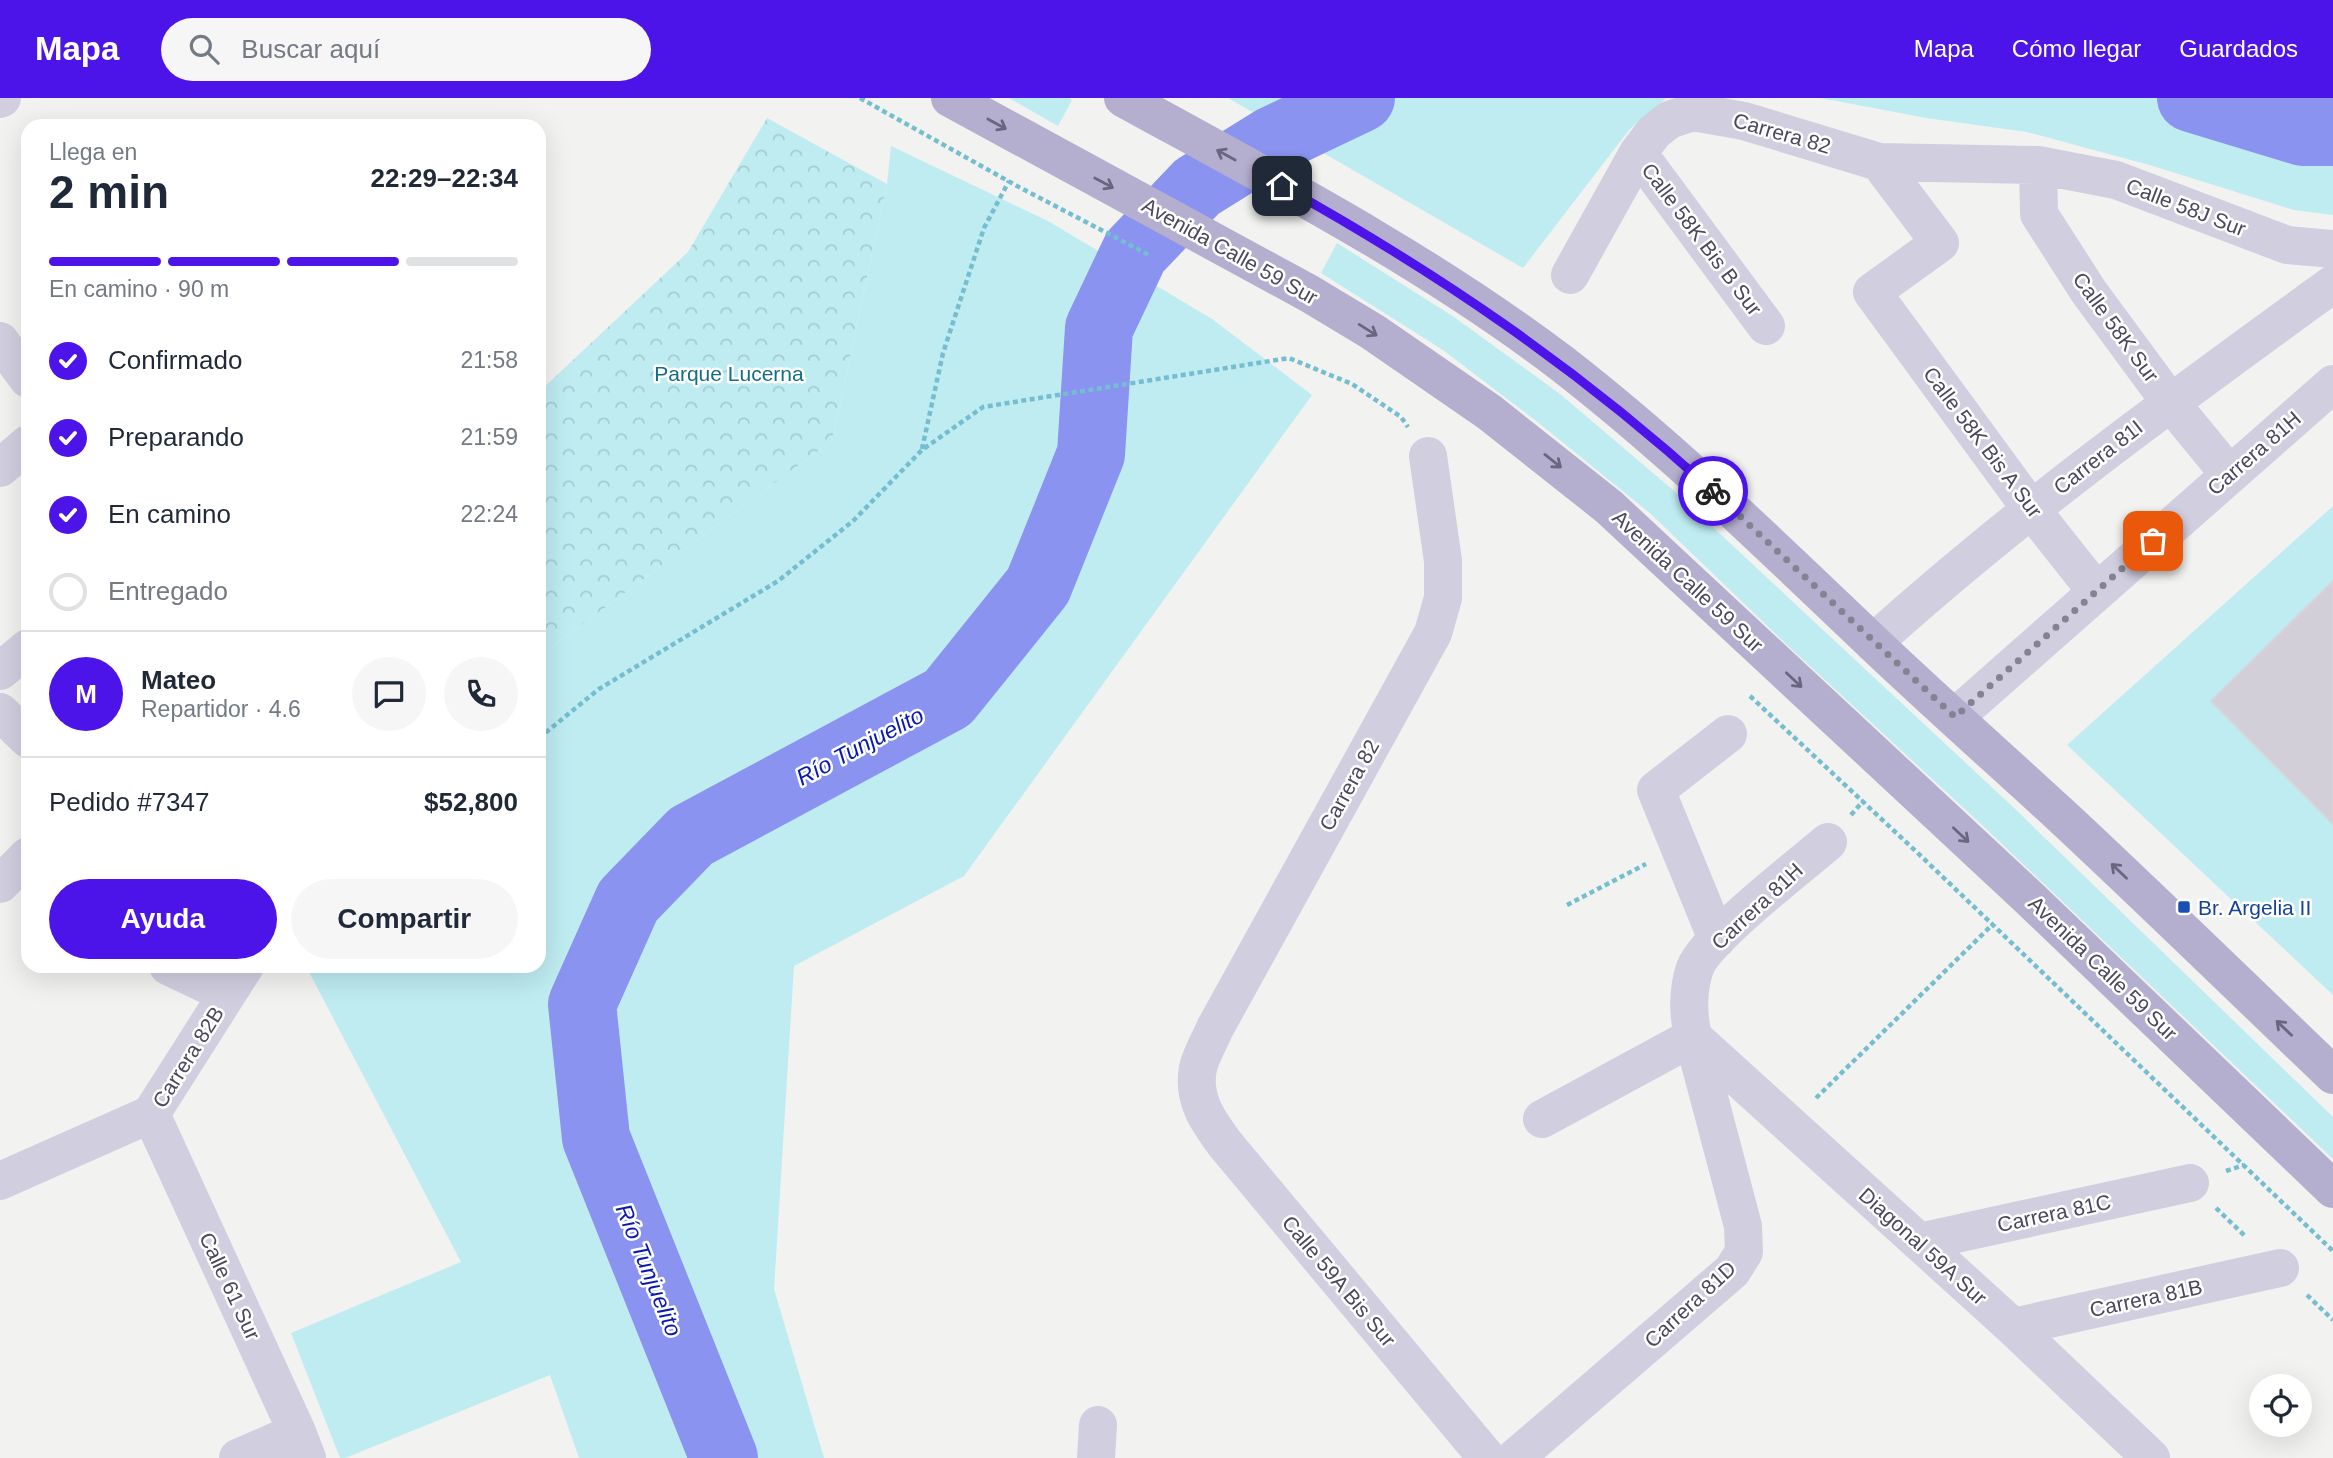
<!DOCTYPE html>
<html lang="es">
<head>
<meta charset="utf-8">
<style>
  :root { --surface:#fff; --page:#f6f6f7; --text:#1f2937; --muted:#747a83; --line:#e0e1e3; --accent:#4c14e8 }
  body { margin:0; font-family:Helvetica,sans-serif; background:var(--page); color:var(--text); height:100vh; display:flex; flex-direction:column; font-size:26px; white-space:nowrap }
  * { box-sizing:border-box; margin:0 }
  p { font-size:23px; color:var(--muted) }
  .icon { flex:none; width:38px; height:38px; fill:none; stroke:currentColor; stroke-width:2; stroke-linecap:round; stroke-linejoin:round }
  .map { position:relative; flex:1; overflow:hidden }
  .details { position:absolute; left:21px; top:21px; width:525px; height:854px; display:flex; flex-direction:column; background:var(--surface); border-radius:21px; box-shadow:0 7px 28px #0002 }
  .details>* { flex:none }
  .tools { position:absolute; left:2249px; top:1276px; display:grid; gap:14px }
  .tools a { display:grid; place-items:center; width:63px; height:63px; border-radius:50%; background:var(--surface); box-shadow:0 7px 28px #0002; font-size:35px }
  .pin { position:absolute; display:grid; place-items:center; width:60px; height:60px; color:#fff; margin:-30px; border-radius:14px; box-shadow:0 4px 10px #0006 }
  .courier { position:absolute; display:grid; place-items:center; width:70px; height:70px; margin:-35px; border:5px solid #4c14e8; border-radius:50%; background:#fff; color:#222; box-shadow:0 2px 9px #0007 }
  .overview em { font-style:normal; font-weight:700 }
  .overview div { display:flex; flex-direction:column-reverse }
  .overview { display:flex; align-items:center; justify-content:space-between; height:119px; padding:0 28px }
  h1 { font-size:46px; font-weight:700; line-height:52px }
  .bar { display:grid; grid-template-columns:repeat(4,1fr); gap:10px 7px; align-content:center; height:84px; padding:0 28px }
  .bar i { height:9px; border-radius:5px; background:var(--line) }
  .bar .selected { background:var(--accent) }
  .bar p { grid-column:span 4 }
  .line { display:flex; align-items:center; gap:18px; padding:0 28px; border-top:2px solid var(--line) }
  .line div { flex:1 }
  .round { display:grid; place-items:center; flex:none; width:74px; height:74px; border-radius:37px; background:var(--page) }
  ol { padding:0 28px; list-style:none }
  li { display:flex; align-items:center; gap:21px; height:77px }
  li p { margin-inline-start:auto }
  li .icon { padding:7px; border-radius:50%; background:var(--accent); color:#fff; stroke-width:4 }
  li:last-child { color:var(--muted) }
  li i { width:38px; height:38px; border:4px solid var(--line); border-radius:50% }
  .button { display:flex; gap:14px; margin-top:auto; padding:14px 28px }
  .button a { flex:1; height:80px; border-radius:42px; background:var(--accent); color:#fff; font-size:28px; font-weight:700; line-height:80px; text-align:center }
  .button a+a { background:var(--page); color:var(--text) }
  header { display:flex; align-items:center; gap:42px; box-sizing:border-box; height:98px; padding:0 35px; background:var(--accent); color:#fff }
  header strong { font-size:33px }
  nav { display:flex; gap:38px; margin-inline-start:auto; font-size:24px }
  .search { width:490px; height:63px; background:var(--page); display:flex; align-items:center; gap:18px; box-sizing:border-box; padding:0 24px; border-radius:38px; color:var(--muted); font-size:26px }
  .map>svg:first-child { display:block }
</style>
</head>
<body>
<header>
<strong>Mapa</strong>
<div class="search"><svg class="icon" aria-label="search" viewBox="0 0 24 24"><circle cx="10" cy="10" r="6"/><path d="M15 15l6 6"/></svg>Buscar aquí</div>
<nav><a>Mapa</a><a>Cómo llegar</a><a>Guardados</a></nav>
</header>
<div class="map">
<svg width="2333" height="1360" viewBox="0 0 2333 1360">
  <defs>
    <pattern id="forest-crowns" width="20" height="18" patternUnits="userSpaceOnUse" patternTransform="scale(1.75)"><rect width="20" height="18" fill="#beecf1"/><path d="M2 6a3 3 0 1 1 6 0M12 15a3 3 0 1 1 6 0" fill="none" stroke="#a5ccd1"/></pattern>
  </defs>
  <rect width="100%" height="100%" fill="#f2f2f0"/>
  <path fill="#beecf1" d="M1009 0H1069L1072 2 1058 28Z
    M1228 0H1666L1629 32 1523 170Z
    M1821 0H2333V117L2294 112 2153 68 2027 34 1926 20Z
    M891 48 1048 123 1212 221 1312 297 964 778 794 868 774 1191 824 1360H579L550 1277 345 1360H340L291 1235 461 1164 308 872 311 868H539V558L832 343 887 86Z
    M1337 145 1454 219 1560 296 1673 392 2013 709 2333 1019V1061L1982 727 1785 545 1651 416 1535 322 1443 252 1321 175Z
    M2333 408V897L2067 647Z"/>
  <path fill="url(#forest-crowns)" d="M767 20 887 86 832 343 539 558V294L688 154Z"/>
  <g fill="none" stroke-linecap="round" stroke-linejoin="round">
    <path stroke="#8a93ef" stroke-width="68" d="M2191 0 2303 34H2333
      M724 1360 596 1040 582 906 628 803 691 738 948 600 1038 488 1091 356 1099 230 1135 154 1197 89 1273 42 1361 0"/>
  </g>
  <path fill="#d2cfd8" stroke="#d7d4dc" stroke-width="2" d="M2333 483V726L2211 603Z"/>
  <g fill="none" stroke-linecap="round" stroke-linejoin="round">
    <path stroke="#75bdd0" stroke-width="4.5" stroke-dasharray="5 3.5" stroke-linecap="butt" d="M860 0 1017 88 1151 158
      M922 351 943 255 984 130 1009 83
      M1750 598 1922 759 2333 1153
      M539 640 599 591 778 483 853 423 922 352 983 309 1289 260 1352 286 1401 319 1408 329
      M1851 717 1864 702
      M1567 807 1646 766
      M1816 1000 1994 825
      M2226 1073 2244 1067
      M2216 1110 2245 1138
      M2307 1197 2333 1222"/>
    <path stroke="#d1cee0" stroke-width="38" d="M0 1 2 0
      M1638 55 1766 228
      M1879 64 1940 145 1872 194 2031 411 2096 493
      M2038 67 2039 116 2089 194 2170 304 2229 376
      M1570 177 1638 55 1654 34 1669 22 1693 14 1744 23 1879 64 2038 67 2116 82 2287 147 2333 151
      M0 243 28 281
      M1428 358 1443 463V500L1433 535 1215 930C1210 942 1201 957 1198 970 1192 1001 1208 1023 1225 1046L1487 1360
      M0 370 28 346
      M1873 545C2018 414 2176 300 2333 186
      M0 573 28 550
      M0 614 28 641
      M1955 619 2333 286
      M0 786 28 758
      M1717 841 1656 692 1728 636
      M168 868 227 896
      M151 1016 297 1334 307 1360
      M1542 1021 1693 939 2013 1229 2151 1360
      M0 1083 151 1016 245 868
      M1919 1144 2190 1085
      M2013 1229 2280 1170
      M238 1360 297 1334
      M1096 1360 1098 1327
      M1515 1360 1732 1173 1744 1154 1743 1128 1693 939C1688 916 1687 893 1695 870 1706 840 1800 768 1828 744"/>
    <path stroke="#b5afcf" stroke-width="38" d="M950 0 1310 196 1373 234 1489 314 1609 409 2026 797 2333 1091
      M1123 0C1272 82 1424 161 1560 264 1670 349 1769 446 1870 542 1934 603 2001 662 2066 722 2156 806 2244 892 2333 977"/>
  </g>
  <defs><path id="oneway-shaft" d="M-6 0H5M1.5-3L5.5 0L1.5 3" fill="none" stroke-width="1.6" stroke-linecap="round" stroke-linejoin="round" transform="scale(1.75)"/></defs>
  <g stroke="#6b6680">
    <use href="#oneway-shaft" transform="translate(997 26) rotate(29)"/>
    <use href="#oneway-shaft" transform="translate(1226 57) rotate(-151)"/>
    <use href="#oneway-shaft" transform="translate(1104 85) rotate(28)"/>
    <use href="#oneway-shaft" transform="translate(1368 232) rotate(32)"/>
    <use href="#oneway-shaft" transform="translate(1553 363) rotate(39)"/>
    <use href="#oneway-shaft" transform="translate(1794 582) rotate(43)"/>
    <use href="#oneway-shaft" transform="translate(1961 737) rotate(43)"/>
    <use href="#oneway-shaft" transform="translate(2119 773) rotate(-136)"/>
    <use href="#oneway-shaft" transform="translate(2284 930) rotate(-136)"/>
  </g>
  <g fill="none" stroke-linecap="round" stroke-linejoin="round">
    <path stroke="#858391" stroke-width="7" stroke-dasharray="0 12.6" d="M1713 393 1955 619 2153 443"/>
    <path stroke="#4c14e8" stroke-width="9" d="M1282 88C1440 176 1579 271 1713 393"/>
  </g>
  <rect fill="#1a4fb4" stroke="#fff" stroke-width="2.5" x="2177" y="802" width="14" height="14" rx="3.5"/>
  <g text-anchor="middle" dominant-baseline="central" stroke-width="5" stroke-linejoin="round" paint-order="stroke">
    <g font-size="21" fill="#4b475e" stroke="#fff">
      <text transform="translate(1782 35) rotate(16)">Carrera 82</text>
      <text transform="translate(2186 109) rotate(21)">Calle 58J Sur</text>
      <text transform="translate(1702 141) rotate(53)">Calle 58K Bis B Sur</text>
      <text transform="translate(1230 153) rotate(29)">Avenida Calle 59 Sur</text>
      <text transform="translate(2116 229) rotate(54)">Calle 58K Sur</text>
      <text transform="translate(1983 344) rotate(53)">Calle 58K Bis A Sur</text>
      <text transform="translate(2254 355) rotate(-41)">Carrera 81H</text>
      <text transform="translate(2098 359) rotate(-38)">Carrera 81I</text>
      <text transform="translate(1688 483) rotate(43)">Avenida Calle 59 Sur</text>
      <text transform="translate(1349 687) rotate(-61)">Carrera 82</text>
      <text transform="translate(1757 808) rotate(-43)">Carrera 81H</text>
      <text transform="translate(2103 870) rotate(44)">Avenida Calle 59 Sur</text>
      <text transform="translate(188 959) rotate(-58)">Carrera 82B</text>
      <text transform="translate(2054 1115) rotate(-12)">Carrera 81C</text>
      <text transform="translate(1923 1148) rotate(42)">Diagonal 59A Sur</text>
      <text transform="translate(1339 1183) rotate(50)">Calle 59A Bis Sur</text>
      <text transform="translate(230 1188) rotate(65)">Calle 61 Sur</text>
      <text transform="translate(2146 1200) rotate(-12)">Carrera 81B</text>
      <text transform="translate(1690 1206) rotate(-43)">Carrera 81D</text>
    </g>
    <g font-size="21" fill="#156d83" stroke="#fff">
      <text x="729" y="275">Parque Lucerna</text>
    </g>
    <g font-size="21" fill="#164399" stroke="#fff" text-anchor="start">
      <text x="2198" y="809">Br. Argelia II</text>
    </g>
    <g font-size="23" font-style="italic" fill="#0918b0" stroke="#fff">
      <text transform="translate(860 648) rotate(-28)">Río Tunjuelito</text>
      <text transform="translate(649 1172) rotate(68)">Río Tunjuelito</text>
    </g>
  </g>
</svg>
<div class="tools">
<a><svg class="icon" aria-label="locate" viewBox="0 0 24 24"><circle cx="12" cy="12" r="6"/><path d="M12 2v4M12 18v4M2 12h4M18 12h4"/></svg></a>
</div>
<div class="pin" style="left:2153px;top:443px;background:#ea580c"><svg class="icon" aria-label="bag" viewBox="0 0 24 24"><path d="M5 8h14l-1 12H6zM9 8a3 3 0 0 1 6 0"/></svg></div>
<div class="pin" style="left:1282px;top:88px;background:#1f2937"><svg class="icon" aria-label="home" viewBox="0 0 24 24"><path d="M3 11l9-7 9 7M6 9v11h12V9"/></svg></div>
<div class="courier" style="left:1713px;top:393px"><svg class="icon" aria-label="bike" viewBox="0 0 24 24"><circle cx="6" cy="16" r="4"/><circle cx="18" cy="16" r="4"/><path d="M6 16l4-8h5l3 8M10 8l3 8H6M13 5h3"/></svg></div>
<section class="details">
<div class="overview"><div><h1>2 min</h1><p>Llega en</p></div><em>22:29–22:34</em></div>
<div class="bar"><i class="selected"></i><i class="selected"></i><i class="selected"></i><i></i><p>En camino · 90 m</p></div>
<ol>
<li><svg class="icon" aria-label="check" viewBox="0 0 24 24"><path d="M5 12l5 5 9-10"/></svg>Confirmado<p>21:58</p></li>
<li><svg class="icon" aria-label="check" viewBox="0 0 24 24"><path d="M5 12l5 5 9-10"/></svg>Preparando<p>21:59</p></li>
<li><svg class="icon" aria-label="check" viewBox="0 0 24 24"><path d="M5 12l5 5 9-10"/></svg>En camino<p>22:24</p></li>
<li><i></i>Entregado</li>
</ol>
<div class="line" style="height:126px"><b class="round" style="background:var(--accent);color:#fff">M</b><div><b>Mateo</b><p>Repartidor · 4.6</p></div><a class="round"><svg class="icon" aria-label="chat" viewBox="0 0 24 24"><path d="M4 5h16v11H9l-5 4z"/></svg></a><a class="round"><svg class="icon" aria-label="phone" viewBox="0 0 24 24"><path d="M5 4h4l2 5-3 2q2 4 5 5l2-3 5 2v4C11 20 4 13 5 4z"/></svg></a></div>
<div class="line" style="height:91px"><div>Pedido #7347</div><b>$52,800</b></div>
<div class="button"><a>Ayuda</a><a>Compartir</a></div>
</section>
</div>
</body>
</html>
